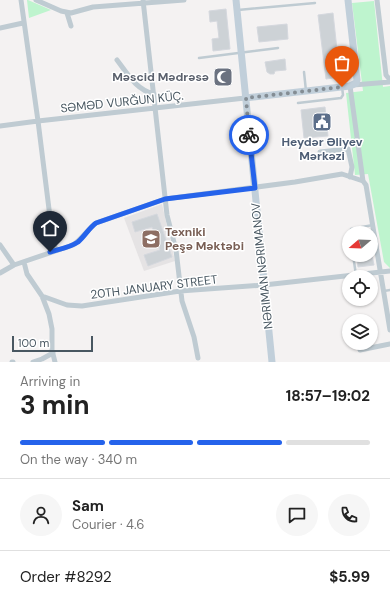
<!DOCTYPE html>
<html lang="en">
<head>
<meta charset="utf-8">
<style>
  :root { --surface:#fff; --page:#f6f6f6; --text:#222; --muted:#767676; --line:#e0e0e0; --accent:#2563eb }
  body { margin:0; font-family:"DM Sans",sans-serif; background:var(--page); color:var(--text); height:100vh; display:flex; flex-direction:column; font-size:15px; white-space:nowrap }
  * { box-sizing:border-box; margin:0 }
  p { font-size:13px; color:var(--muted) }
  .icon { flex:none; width:22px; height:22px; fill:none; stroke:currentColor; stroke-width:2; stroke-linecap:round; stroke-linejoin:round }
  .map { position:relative; height:362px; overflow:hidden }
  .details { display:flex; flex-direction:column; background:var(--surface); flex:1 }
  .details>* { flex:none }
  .needle { width:26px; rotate:251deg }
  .buttons { position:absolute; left:342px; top:226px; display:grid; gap:8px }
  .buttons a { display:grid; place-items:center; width:36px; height:36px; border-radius:50%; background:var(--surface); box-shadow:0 1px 3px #0004; font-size:20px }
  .scale { position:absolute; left:12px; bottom:10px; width:81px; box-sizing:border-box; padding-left:4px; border:2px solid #485761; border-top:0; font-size:11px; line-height:14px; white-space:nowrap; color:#485761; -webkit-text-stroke:3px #fff; paint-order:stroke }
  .pin { position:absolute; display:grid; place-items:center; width:34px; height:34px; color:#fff; margin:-41px -17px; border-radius:50% 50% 50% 0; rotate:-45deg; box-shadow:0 0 4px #0007 }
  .pin .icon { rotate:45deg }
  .courier { position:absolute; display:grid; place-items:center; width:40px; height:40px; margin:-20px; border:3px solid #2563eb; border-radius:50%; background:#fff; color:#222; box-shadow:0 1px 5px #0007 }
  .headline em { font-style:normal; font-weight:700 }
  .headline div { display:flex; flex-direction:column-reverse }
  .headline { display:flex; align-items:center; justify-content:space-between; height:68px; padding:0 20px }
  h1 { font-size:26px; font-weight:700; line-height:30px }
  .bar { display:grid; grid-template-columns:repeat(4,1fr); gap:6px 4px; align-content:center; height:48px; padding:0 20px }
  .bar i { height:5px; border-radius:3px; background:var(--line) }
  .bar .active { background:var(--accent) }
  .bar p { grid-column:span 4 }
  .line { display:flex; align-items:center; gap:10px; padding:0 20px; border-top:1px solid var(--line) }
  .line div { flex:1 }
  .round { display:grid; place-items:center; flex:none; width:42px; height:42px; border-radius:21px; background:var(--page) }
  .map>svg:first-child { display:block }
</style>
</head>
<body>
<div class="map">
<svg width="390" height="362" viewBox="0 0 390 362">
  <rect width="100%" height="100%" fill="#f4f2f2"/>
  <path fill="#e5e3e4" d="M162 204 175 261 144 271 124 218Z"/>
  <path fill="#bef4ce" d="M27 0H28L51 10 29 18Z
    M374 1 383 87 390 86V268L384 262 368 174 355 175 346 93 363 91 352 3Z"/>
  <path fill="#cdd2d6" stroke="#d5d8de" d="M226 9 230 49 213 51 212 39 219 38 217 21 210 22 209 11Z
    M333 13 340 77 326 79 318 15Z
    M287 24 288 39 259 42 257 27Z
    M285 59 286 70 275 71 274 74H270L267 72 265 62Z
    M325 107 328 136 304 138 301 110Z
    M157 214 172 257 148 266 144 255 160 250 152 227 135 232 132 222Z
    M356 255H372L374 265 358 267Z"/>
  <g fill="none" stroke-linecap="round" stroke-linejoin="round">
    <path stroke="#bfcbd2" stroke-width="2.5" d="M238 10 315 3
      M199 58 278 48
      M304 72 306 91
      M298 103 341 98 343 95 342 87
      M350 233 351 229 373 225
      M353 255 356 275
      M384 291 390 290"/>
    <path stroke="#bfcbd2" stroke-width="5" d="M21 0 38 121 53 241 56 250
      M36 0 61 11 71 13 93 7 184 0
      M143 0 167 215 176 250 182 301 194 337 198 358
      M377 0 386 75 390 80
      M67 13 71 26
      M0 28 23 23
      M117 60C127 73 136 90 154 94
      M353 85 390 82
      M350 86 363 181
      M0 126 38 121 245 98
      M320 152 348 149 352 167 350 177
      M0 245 14 265
      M24 262 27 274 42 296 49 314 52 329V350L55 362
      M0 273 14 265 73 245C82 239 87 230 96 223L165 199 295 182 342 174 363 181 366 185 390 330
      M42 296 67 305 82 306 180 291 264 285 390 271
      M360 350 390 344
      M12 362H13
      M33 362 42 359 53 353"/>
    <path stroke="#c1cfda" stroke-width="7" d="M236 0 272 362
      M245 98 350 86 356 83 357 80 348 0"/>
  </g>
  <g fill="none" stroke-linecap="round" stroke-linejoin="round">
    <path stroke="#848d94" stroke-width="4" stroke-dasharray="0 7.2" d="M249 135 246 98 342 87"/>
    <path stroke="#2563eb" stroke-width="5" d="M50 252C60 249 69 248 78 242 85 236 89 228 96 223L165 199 255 188 249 135"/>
  </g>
  <defs>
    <symbol id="mosque-square" viewBox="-11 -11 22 22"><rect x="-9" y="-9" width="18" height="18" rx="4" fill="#6b7280" stroke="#fff"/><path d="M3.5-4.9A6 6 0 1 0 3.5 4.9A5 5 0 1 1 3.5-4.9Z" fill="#fff"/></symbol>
    <symbol id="civic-square" viewBox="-11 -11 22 22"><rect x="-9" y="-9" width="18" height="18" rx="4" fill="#5c6f8a" stroke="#fff"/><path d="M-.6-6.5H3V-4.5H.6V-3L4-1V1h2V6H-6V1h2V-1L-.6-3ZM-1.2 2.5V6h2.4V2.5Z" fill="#fff"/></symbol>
    <symbol id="university-square" viewBox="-11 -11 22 22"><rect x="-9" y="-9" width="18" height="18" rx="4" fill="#8d6e63" stroke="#fff"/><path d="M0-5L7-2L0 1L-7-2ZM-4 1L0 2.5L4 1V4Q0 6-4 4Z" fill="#fff"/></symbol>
  </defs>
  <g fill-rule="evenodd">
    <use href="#mosque-square" x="212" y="66" width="22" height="22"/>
    <use href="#civic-square" x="311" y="111" width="22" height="22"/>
    <use href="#university-square" x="140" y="228" width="22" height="22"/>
  </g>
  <g text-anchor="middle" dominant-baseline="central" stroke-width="3" stroke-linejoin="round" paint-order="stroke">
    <g font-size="12" font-weight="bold" fill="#5b616d" stroke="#fff" text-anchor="end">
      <text x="209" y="77">Məscid Mədrəsə</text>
    </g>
    <g font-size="12" fill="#485761" stroke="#fff">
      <text transform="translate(122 102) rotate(-6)">SƏMƏD VURĞUN KÜÇ.</text>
      <text transform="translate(262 266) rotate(-96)">NƏRIMAN NƏRIMANOV</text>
      <text transform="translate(154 287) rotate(-7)">20TH JANUARY STREET</text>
    </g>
    <g font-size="12" font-weight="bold" fill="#4e5e75" stroke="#fff">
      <text x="322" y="142">Heydər Əliyev<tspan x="322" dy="14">Mərkəzi</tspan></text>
    </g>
    <g font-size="12" font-weight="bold" fill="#785e54" stroke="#fff" text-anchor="start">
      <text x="165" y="232">Texniki<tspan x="165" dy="14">Peşə Məktəbi</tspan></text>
    </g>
  </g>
</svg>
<div class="buttons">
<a><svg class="needle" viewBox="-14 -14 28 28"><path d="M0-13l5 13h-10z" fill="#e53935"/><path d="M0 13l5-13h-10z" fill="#767676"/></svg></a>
<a><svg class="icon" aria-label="locate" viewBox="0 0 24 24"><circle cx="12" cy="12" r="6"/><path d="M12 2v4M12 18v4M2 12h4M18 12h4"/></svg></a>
<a><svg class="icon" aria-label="layers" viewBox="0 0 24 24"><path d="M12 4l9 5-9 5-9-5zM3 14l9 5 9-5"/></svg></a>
</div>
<div class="scale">100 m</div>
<div class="pin" style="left:342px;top:87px;background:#ea580c"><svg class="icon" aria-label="bag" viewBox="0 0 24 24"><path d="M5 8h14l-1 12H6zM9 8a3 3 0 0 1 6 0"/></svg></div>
<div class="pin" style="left:50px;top:252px;background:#1f2937"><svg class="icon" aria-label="home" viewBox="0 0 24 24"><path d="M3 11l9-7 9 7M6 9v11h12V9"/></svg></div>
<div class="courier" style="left:249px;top:135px"><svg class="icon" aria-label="bike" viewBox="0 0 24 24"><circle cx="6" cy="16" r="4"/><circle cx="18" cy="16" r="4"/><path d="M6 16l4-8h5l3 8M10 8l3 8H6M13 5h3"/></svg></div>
</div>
<section class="details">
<div class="headline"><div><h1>3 min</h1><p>Arriving in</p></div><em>18:57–19:02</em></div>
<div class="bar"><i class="active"></i><i class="active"></i><i class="active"></i><i></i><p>On the way · 340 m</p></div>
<div class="line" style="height:72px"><a class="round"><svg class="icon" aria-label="person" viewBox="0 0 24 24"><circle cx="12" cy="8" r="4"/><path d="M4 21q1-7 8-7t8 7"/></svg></a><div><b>Sam</b><p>Courier · 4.6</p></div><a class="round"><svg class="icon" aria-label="chat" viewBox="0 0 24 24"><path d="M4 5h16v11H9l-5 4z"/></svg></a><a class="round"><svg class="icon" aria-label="phone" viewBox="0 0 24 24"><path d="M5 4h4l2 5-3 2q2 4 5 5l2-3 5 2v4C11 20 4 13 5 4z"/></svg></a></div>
<div class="line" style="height:52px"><div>Order #8292</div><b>$5.99</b></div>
</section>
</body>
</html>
